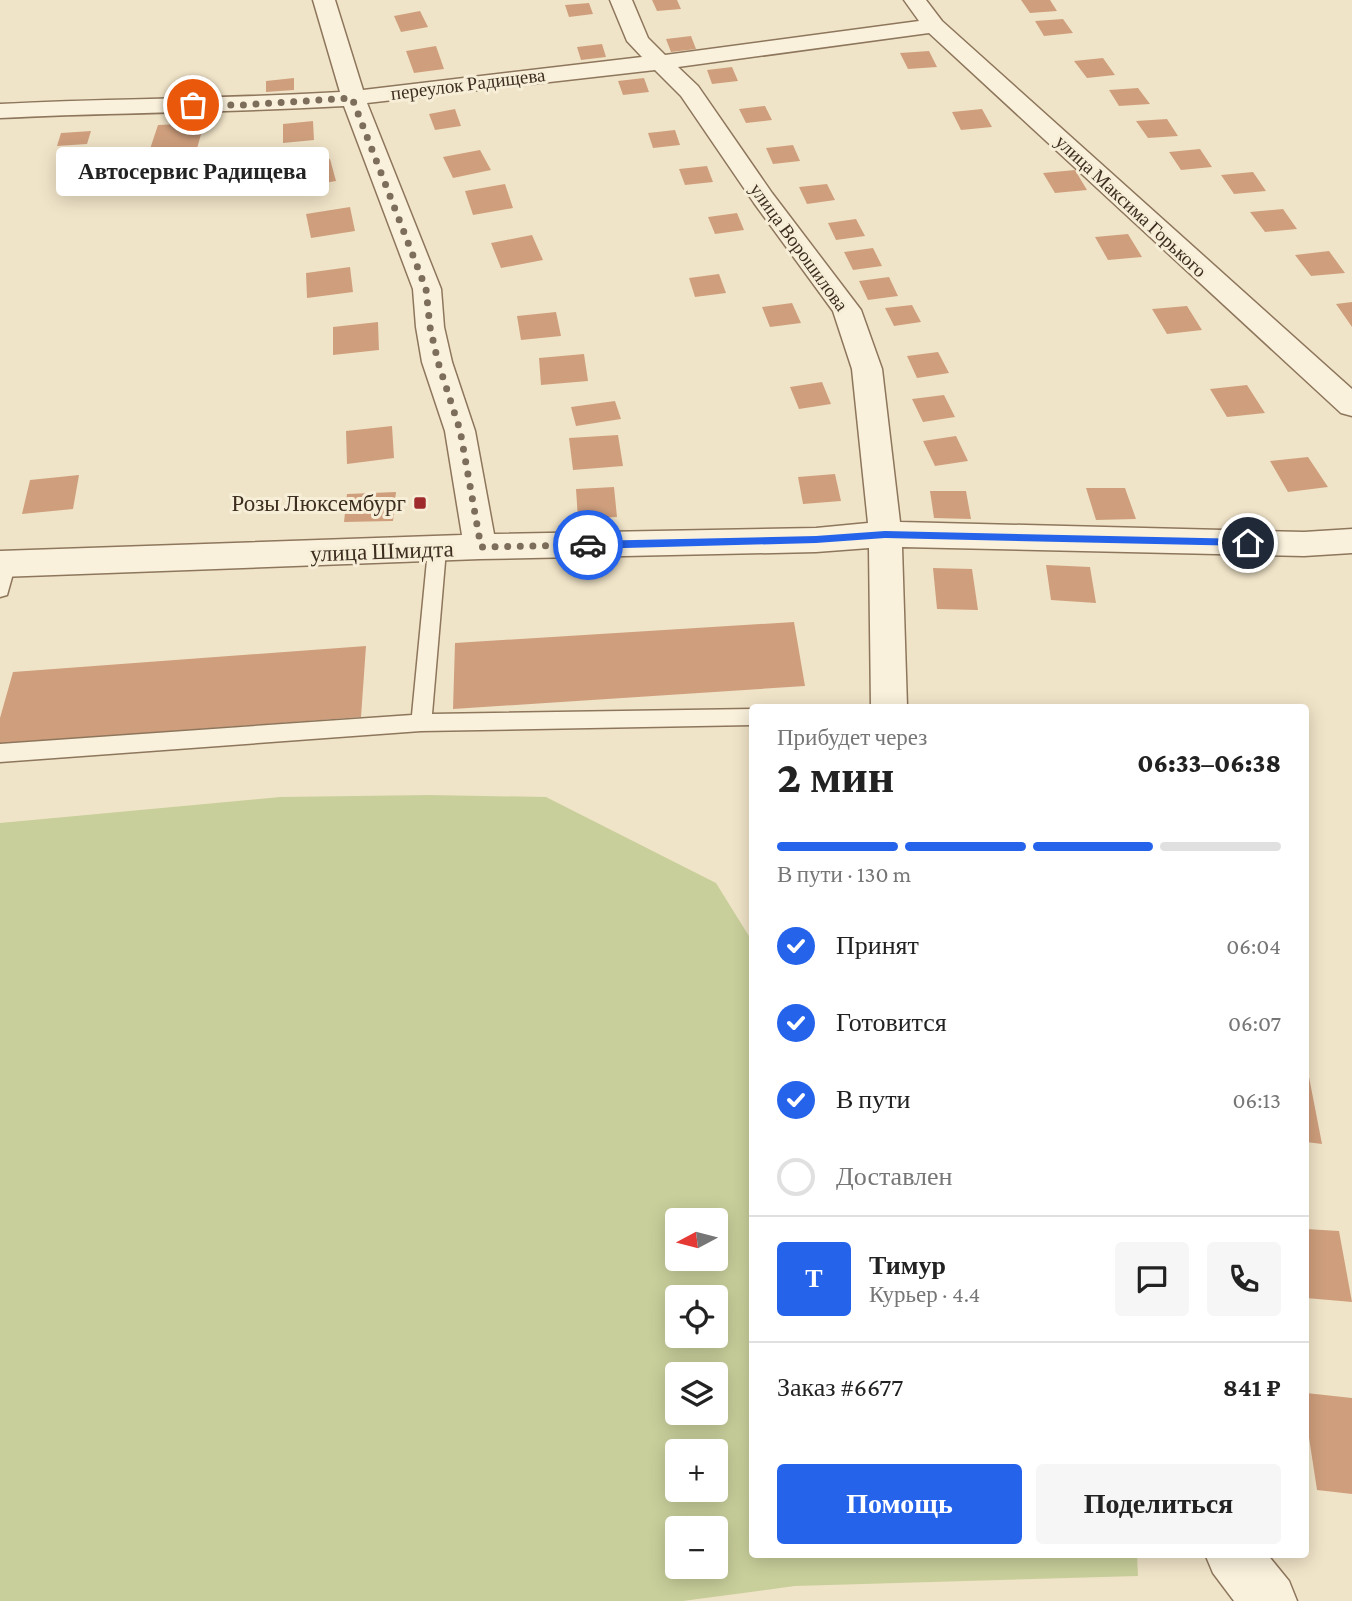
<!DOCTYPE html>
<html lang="ru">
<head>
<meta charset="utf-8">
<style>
  :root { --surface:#fff; --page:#f6f6f6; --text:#222; --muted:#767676; --line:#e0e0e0; --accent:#2563eb }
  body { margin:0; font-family:"Crimson Pro",serif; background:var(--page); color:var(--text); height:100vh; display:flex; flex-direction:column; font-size:26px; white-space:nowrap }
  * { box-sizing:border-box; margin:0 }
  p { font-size:23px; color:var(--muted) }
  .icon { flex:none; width:38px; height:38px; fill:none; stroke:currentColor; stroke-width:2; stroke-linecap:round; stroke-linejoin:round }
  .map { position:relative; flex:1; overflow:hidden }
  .sheet { position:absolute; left:749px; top:704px; width:560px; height:854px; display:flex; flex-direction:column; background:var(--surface); border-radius:7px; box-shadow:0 4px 18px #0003 }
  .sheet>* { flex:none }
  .needle { width:46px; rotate:263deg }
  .controls { position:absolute; left:665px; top:1208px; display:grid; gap:14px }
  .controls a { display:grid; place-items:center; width:63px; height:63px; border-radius:7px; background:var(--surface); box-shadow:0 4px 18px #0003; font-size:35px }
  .pin { position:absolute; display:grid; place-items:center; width:60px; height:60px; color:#fff; margin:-30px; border:4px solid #fff; border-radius:50%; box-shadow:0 2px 7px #0007 }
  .courier { position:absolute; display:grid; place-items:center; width:70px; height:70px; margin:-35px; border:5px solid #2563eb; border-radius:50%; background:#fff; color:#222; box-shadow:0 2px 9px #0007 }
  .bubble { position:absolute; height:49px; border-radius:7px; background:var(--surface); box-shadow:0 4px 18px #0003; font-size:23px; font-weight:800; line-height:49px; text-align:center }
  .overview em { font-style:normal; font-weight:800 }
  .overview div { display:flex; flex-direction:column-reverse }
  .overview { display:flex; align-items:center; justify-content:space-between; height:119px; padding:0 28px }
  h1 { font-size:46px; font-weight:800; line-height:52px }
  .bar { display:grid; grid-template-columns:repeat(4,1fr); gap:10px 7px; align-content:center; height:84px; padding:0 28px }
  .bar i { height:9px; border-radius:5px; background:var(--line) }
  .bar .on { background:var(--accent) }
  .bar p { grid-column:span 4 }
  .line { display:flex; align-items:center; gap:18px; padding:0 28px; border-top:2px solid var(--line) }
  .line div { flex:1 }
  .round { display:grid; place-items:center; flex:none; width:74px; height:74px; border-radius:7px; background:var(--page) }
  ol { padding:0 28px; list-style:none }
  li { display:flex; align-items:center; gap:21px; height:77px }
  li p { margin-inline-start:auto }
  li .icon { padding:7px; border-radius:50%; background:var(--accent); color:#fff; stroke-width:4 }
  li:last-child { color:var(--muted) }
  li i { width:38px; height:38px; border:4px solid var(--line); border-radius:50% }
  .action { display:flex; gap:14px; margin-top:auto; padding:14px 28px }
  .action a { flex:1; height:80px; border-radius:7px; background:var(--accent); color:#fff; font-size:28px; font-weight:800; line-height:80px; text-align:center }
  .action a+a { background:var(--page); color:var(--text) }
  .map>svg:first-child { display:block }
</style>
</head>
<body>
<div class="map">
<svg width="1352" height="1601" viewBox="0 0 1352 1601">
  <rect width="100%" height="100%" fill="#f0e4c8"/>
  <path fill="#c9cf9b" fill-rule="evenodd" d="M429 795 546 797 716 883 752 941V1554H1137L1138 1576 795 1586 683 1601H0V823L280 797ZM677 1220H716V1258H677ZM677 1297H716V1335H677ZM677 1374H716V1412H677ZM677 1451H716V1489H677ZM677 1528H716V1566H677Z"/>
  <path fill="#cf9f7d" d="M652 0H677L681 9 657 11Z
    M1021 0H1050L1057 11 1030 13Z
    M589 3 593 14 569 17 565 5Z
    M420 11 428 27 401 32 394 16Z
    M1063 19 1073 33 1044 36 1035 21Z
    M691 36 696 49 671 52 666 39Z
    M602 44 606 57 581 60 577 47Z
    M436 46 444 69 414 73 406 51Z
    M929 51 937 67 908 69 900 53Z
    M1103 58 1115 75 1087 78 1074 61Z
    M732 67 738 81 712 84 707 70Z
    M294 78V90L266 92V81Z
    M644 78 649 92 623 95 618 81Z
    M1138 88 1150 104 1119 106 1109 90Z
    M765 106 772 120 746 123 739 109Z
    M455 109 461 126 435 130 429 114Z
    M982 109 992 127 961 130 952 112Z
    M1167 119 1178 136 1148 138 1136 121Z
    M313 121 314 140 283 143V124Z
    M204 123 195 156 147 158 158 125Z
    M675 130 680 145 653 148 648 133Z
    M91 131 87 144 57 146 61 133Z
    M793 145 800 161 773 164 766 148Z
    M1200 149 1212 167 1181 170 1169 152Z
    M480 150 491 170 453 178 443 157Z
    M330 159 336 181 294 188 288 167Z
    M707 166 713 182 685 185 679 169Z
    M1075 170 1087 190 1055 193 1043 173Z
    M1253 172 1266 191 1234 194 1221 175Z
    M505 184 513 208 473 215 465 191Z
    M827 184 835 200 807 204 799 187Z
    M350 207 355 231 311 238 306 214Z
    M1283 209 1297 229 1265 232 1250 212Z
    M737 213 744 230 715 234 708 217Z
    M856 219 865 236 836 240 828 223Z
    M1128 234 1142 257 1108 260 1095 237Z
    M532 235 543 260 501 268 491 243Z
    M873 248 882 266 853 270 844 252Z
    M1329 251 1345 273 1311 276 1295 255Z
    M350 267 353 292 307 298 306 273Z
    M719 274 726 293 695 297 689 278Z
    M889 277 898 296 868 300 859 281Z
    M1352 302V327L1336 304Z
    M792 303 801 323 770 327 762 307Z
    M912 305 921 322 894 326 885 308Z
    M1187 306 1202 330 1167 334 1152 309Z
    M556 312 561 336 521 340 517 316Z
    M378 322 379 350 333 355V327Z
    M938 352 949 373 917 378 907 356Z
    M584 354 588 381 541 385 539 358Z
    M822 382 831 404 799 409 790 387Z
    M1247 385 1265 413 1227 417 1210 389Z
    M944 395 955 417 923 422 912 399Z
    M615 401 621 419 576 426 571 407Z
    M392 426 394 458 347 464 346 431Z
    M618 435 623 466 573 470 569 438Z
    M956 436 968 461 935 466 923 441Z
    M1308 457 1328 487 1288 492 1270 461Z
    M835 474 841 501 803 504 798 477Z
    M79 475 73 509 22 514 30 480Z
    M614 487 617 517 578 519 576 489Z
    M1086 488H1125L1136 519 1096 520Z
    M930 491H966L971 519 934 518Z
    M396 492 393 521 344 522 347 494Z
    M1046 565 1090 567 1096 603 1051 600Z
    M933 568 972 569 978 610 937 609Z
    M794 622 805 686 453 709 455 643Z
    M366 646 361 717 0 744V718L13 672Z
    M1306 1076 1309 1077 1322 1144 1306 1142Z
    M1306 1229 1339 1231 1352 1302 1306 1298Z
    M1306 1393 1352 1398V1494L1317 1490 1306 1418Z"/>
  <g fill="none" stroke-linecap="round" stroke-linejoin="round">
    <defs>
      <path id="lane" d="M437 543 443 545 446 550 432 714 752 709V725L421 731 0 762V744L412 715 428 550 431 545Z
        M7 556 13 558 16 563 7 595 0 597V559Z"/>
      <path id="street" d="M313 0H335L363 90 642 57 627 41 610 0H632L648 38 665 55 919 21 904 0H926L942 21 1352 389V416L1341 413 929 33 678 67 698 86 772 193 861 310 882 369 900 522 1304 532 1352 529V553L1304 556 902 547 907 707H871L869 548 816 552 480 559 0 577V551L462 535 445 431 422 362 416 327 413 289 344 106C229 113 115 112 0 118V104C113 98 226 99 340 92ZM655 70 681 96 754 203 833 311 852 369 868 523 816 528 494 534 475 431 452 362 444 327 441 289 367 103Z
        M1205 1554H1267L1289 1581 1297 1601H1234L1213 1573Z"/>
    </defs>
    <use href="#lane" stroke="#8d765c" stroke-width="3"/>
    <use href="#street" stroke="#8d765c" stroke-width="3"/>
    <use href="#lane" fill="#faf1dc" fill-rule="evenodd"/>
    <use href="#street" fill="#faf1dc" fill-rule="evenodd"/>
  </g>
  <path fill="#2563eb" d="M885 531 1248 539 1253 543 1248 546 885 538 816 543 588 549 583 545 588 541 816 536Z"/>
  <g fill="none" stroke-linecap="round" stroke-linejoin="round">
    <path stroke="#7c6e5b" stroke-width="7" stroke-dasharray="0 12.6" d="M193 105H242L352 98 426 289 430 327 438 362 460 430 481 547 588 545"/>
  </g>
  <rect fill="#9e2a2b" stroke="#f7eed8" stroke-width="2.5" x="413" y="496" width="14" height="14" rx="3.5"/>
  <g text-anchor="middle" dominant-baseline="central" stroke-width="6" stroke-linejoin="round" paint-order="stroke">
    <g font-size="19" fill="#3d2e20" stroke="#f7eed8">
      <text transform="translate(468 84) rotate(-7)">переулок Радищева</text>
      <text transform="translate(1131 206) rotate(43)">улица Максима Горького</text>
      <text transform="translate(799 247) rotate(54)">улица Ворошилова</text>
    </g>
    <g font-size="23" fill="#3d2e20" stroke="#f7eed8" text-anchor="end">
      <text x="406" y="503">Розы Люксембург</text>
    </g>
    <g font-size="23" fill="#3d2e20" stroke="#f7eed8">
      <text transform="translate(382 551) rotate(-2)">улица Шмидта</text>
    </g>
  </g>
</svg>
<div class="controls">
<a><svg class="needle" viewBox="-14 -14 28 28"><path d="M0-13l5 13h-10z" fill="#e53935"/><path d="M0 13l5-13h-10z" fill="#767676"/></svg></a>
<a><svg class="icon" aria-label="locate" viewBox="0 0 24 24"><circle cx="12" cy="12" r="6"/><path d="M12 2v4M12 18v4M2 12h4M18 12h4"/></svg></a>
<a><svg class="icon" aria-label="layers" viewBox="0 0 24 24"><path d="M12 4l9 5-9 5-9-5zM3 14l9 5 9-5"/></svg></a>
<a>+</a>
<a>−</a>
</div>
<div class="pin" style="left:193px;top:105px;background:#ea580c"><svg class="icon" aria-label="bag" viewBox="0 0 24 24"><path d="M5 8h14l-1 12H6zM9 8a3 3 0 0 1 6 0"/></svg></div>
<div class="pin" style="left:1248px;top:543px;background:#1f2937"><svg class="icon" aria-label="home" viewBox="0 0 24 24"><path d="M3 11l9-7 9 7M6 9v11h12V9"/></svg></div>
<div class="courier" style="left:588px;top:545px"><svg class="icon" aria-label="car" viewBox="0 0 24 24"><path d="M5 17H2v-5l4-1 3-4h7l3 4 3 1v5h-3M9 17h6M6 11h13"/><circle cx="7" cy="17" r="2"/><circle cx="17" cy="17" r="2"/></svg></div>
<div class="bubble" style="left:56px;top:147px;width:273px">Автосервис Радищева</div>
<section class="sheet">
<div class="overview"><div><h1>2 мин</h1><p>Прибудет через</p></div><em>06:33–06:38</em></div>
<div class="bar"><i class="on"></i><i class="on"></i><i class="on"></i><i></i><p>В пути · 130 m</p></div>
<ol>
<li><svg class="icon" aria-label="check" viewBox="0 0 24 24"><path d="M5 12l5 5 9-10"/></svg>Принят<p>06:04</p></li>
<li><svg class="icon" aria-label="check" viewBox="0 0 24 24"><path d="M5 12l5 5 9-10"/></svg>Готовится<p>06:07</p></li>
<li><svg class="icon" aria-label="check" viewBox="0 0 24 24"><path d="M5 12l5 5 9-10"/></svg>В пути<p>06:13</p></li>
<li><i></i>Доставлен</li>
</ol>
<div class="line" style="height:126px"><b class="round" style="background:var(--accent);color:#fff">Т</b><div><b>Тимур</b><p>Курьер · 4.4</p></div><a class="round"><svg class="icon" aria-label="chat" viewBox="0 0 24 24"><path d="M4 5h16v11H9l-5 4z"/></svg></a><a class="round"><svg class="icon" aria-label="phone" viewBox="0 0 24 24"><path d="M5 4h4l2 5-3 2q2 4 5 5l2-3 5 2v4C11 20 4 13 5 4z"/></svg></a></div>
<div class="line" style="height:91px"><div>Заказ #6677</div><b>841 ₽</b></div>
<div class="action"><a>Помощь</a><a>Поделиться</a></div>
</section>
</div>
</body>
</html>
